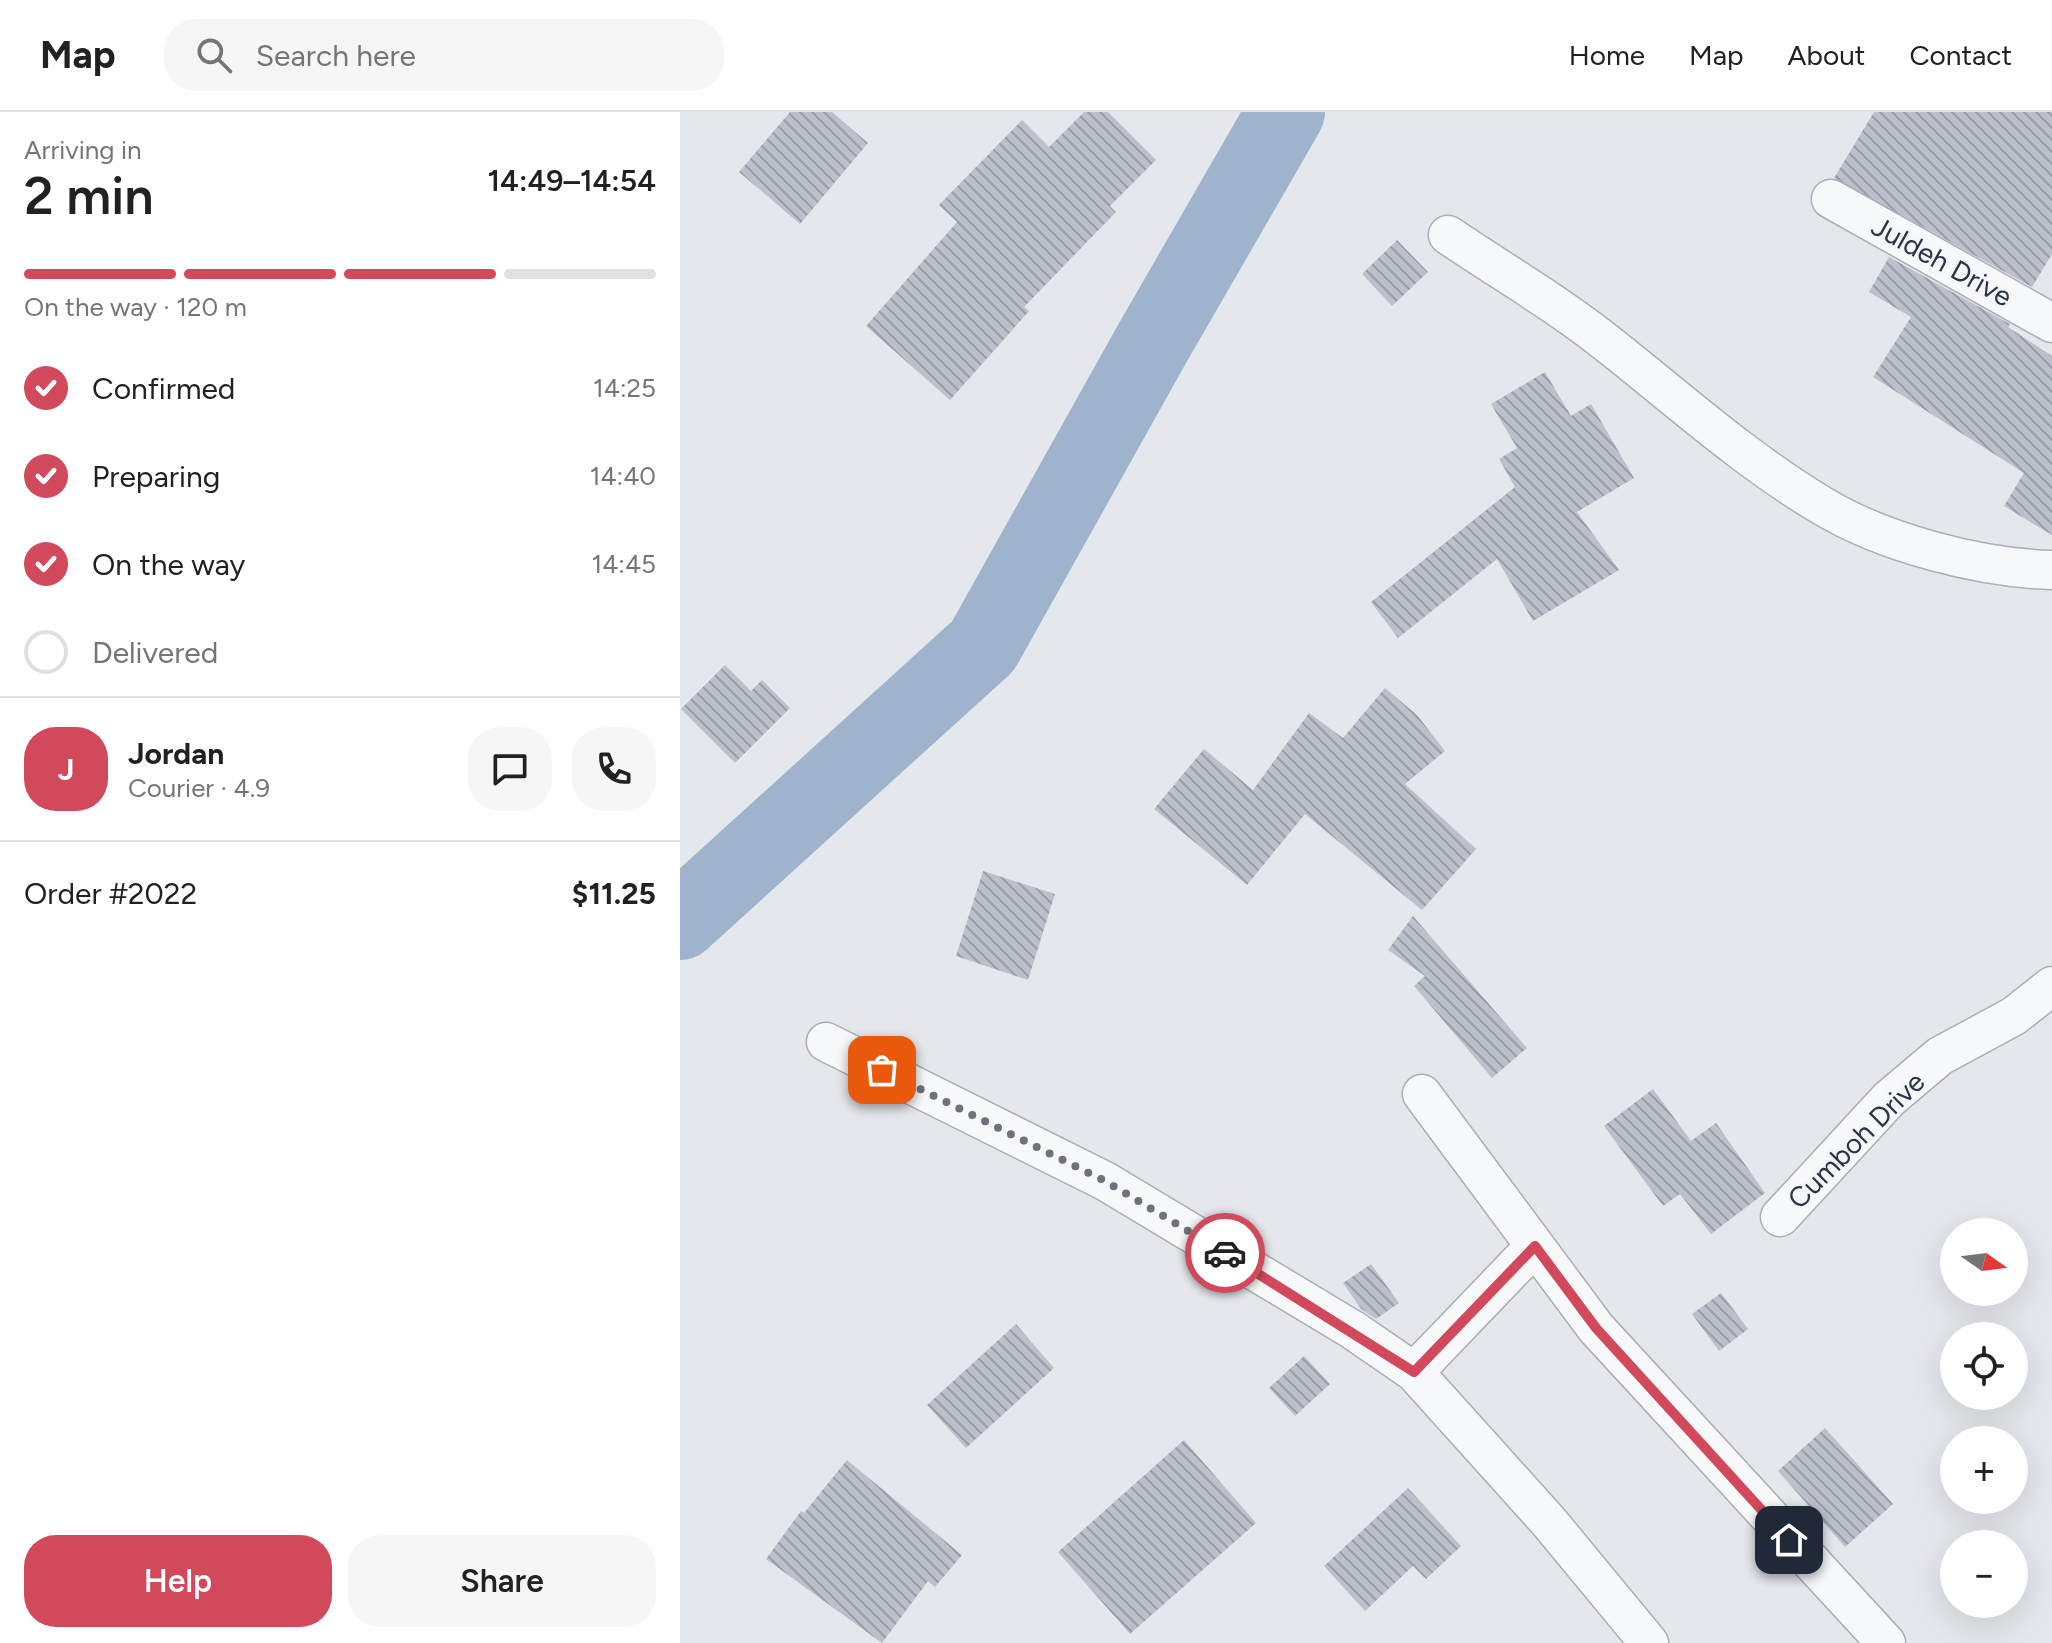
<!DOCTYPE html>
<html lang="en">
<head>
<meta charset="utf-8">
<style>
  :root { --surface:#fff; --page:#f6f6f6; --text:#202124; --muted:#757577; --line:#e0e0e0; --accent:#d1495b }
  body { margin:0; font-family:Figtree,sans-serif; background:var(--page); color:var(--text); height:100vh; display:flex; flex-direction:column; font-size:30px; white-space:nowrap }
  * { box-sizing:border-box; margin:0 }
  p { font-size:26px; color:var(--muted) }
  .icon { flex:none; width:44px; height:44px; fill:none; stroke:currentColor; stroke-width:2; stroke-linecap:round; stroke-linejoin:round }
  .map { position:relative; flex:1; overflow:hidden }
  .details { display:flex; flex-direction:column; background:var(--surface); width:680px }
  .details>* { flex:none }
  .needle { width:52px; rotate:104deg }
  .controls { position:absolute; left:1260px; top:1106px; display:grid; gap:16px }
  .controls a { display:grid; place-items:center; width:88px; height:88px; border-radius:50%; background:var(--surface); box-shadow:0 8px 32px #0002; font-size:40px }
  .pin { position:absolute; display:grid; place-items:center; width:68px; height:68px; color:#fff; margin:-34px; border-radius:16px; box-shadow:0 4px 12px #0006 }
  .courier { position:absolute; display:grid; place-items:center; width:80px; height:80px; margin:-40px; border:6px solid #d1495b; border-radius:50%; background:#fff; color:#222; box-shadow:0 2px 10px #0007 }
  .overview em { font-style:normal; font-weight:600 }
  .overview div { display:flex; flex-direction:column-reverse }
  .overview { display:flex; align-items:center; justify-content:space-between; height:136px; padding:0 24px }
  h1 { font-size:52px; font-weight:600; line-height:60px }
  .bar { display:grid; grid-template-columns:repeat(4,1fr); gap:12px 8px; align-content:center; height:96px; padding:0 24px }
  .bar i { height:10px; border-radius:6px; background:var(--line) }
  .bar .on { background:var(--accent) }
  .bar p { grid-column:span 4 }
  .line { display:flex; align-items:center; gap:20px; padding:0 24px; border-top:2px solid var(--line) }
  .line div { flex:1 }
  .round { display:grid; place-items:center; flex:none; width:84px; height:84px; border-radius:32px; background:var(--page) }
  ol { padding:0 24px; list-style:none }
  li { display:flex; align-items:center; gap:24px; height:88px }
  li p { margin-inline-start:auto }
  li .icon { padding:8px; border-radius:50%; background:var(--accent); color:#fff; stroke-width:4 }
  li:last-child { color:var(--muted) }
  li i { width:44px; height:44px; border:4px solid var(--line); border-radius:50% }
  .cta { display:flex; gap:16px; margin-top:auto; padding:16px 24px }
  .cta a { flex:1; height:92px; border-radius:32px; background:var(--accent); color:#fff; font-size:32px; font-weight:600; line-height:92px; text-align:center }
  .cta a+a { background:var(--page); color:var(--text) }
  header { display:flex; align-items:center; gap:48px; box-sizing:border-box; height:112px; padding:0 40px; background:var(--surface); border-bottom:2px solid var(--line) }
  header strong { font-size:38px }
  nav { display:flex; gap:44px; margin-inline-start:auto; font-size:28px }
  .search { width:560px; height:72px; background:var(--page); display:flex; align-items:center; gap:20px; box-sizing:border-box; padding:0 28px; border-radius:32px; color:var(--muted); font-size:30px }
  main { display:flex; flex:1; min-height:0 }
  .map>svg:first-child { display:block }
</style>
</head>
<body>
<header>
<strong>Map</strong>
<div class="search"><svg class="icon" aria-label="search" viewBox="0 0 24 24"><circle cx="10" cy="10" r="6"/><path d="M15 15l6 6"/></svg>Search here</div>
<nav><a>Home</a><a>Map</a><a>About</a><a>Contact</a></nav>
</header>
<main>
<section class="details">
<div class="overview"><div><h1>2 min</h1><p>Arriving in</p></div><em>14:49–14:54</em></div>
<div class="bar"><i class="on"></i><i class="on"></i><i class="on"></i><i></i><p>On the way · 120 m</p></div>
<ol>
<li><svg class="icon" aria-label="check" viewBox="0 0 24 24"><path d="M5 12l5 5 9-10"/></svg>Confirmed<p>14:25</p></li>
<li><svg class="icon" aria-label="check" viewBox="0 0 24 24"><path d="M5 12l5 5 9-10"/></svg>Preparing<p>14:40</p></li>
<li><svg class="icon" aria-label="check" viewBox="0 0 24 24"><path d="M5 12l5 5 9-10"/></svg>On the way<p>14:45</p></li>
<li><i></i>Delivered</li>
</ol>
<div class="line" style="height:144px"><b class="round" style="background:var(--accent);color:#fff">J</b><div><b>Jordan</b><p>Courier · 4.9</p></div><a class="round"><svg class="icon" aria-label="chat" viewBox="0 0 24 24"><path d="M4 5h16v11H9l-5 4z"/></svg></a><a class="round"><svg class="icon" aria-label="phone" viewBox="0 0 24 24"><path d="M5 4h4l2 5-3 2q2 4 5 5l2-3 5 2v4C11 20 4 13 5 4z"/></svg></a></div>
<div class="line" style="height:104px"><div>Order #2022</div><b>$11.25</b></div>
<div class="cta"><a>Help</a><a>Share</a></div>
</section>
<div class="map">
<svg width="1372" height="1531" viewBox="0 0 1372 1531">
  <defs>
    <pattern id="building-back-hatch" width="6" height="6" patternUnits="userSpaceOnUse" patternTransform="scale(2)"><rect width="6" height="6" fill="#bbc0ca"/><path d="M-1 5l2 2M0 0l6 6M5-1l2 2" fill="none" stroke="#989da6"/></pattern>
  </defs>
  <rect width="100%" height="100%" fill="#e4e7ec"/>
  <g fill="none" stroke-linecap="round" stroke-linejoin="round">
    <path stroke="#9fb4cc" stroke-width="78" d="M0 809 303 534 472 232 606 0"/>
  </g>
  <path fill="url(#building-back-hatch)" d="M110 0H152L188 31 120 112 59 60Z
    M404 0H428L476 48 430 94 436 100 344 195 349 199 270 288 186 214 277 110 259 93 342 8 369 35Z
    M1194 0H1372V142L1352 175 1154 66Z
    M717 128 748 160 712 194 682 162Z
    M1209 145 1330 212 1328 215 1372 244V423L1324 394 1344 361 1193 265 1231 205 1189 180Z
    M865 260 891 304 911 292 954 366 897 400 939 458 853 509 817 447 718 526 691 490 835 375 819 347 837 336 811 292Z
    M45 553 71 579 82 568 110 596 55 651 1 597Z
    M705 576 737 603 765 639 725 672 796 737 742 798 625 702 567 773 474 697 524 637 573 678 629 601 663 626Z
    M303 759 375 782 348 868 276 844Z
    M733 804 847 936 812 966 734 874 745 864 708 838Z
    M973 977 1011 1029 1036 1011 1085 1081 1031 1122 1000 1082 983 1094 924 1014Z
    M691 1152 719 1191 696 1207 681 1197 663 1171Z
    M1041 1181 1068 1217 1039 1239 1012 1202Z
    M336 1212 374 1256 286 1336 247 1293Z
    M624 1244 650 1272 615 1304 589 1276Z
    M1145 1316 1213 1392 1165 1435 1098 1359Z
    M504 1328 576 1411 450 1522 378 1440Z
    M167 1348 282 1443 255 1475 248 1469 202 1531 86 1447 121 1399 124 1401Z
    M728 1376 781 1434 746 1467 733 1454 685 1499 644 1454Z"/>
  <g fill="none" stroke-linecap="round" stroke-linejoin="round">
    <defs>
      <path id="street" d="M1151 87 1372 211
        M768 123C821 159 878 192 928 232 998 287 1064 347 1141 393 1203 431 1300 456 1372 458
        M146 930 425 1069 673 1218 734 1260 869 1410 969 1531
        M742 982 916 1216 1206 1531
        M1100 1105 1209 987 1260 944 1334 904 1372 874
        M734 1260 855 1134"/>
    </defs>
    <use href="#street" stroke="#a9aeb7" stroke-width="41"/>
    <use href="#street" stroke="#f7f8fa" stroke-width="38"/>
  </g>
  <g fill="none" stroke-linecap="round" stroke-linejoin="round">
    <path stroke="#6c737f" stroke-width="8" stroke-dasharray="0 14.4" d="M202 958 425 1069 545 1141"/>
    <path stroke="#d1495b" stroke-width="10" d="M545 1141 734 1260 855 1134 916 1216 1109 1428"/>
  </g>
  <g text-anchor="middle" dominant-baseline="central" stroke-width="6" stroke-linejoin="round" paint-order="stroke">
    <g font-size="28" fill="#2b3445" stroke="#f4f6f9">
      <text transform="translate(1262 149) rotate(29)">Juldeh Drive</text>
      <text transform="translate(1176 1028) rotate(-45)">Cumboh Drive</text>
    </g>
  </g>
</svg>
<div class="controls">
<a><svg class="needle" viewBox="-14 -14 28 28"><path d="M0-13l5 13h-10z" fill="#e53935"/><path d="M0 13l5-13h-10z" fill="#757577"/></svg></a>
<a><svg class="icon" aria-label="locate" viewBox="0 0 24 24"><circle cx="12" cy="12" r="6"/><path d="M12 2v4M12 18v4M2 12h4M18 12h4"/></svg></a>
<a>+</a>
<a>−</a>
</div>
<div class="pin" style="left:202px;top:958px;background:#ea580c"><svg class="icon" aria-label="bag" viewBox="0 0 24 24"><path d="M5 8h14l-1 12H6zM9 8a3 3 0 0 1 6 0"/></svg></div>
<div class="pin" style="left:1109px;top:1428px;background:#1f2937"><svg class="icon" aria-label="home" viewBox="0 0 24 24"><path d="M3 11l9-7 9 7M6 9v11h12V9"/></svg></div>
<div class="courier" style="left:545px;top:1141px"><svg class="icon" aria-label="car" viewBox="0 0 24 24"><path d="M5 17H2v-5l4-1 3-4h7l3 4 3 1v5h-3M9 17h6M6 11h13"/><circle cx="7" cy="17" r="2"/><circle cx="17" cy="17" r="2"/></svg></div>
</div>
</main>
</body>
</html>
